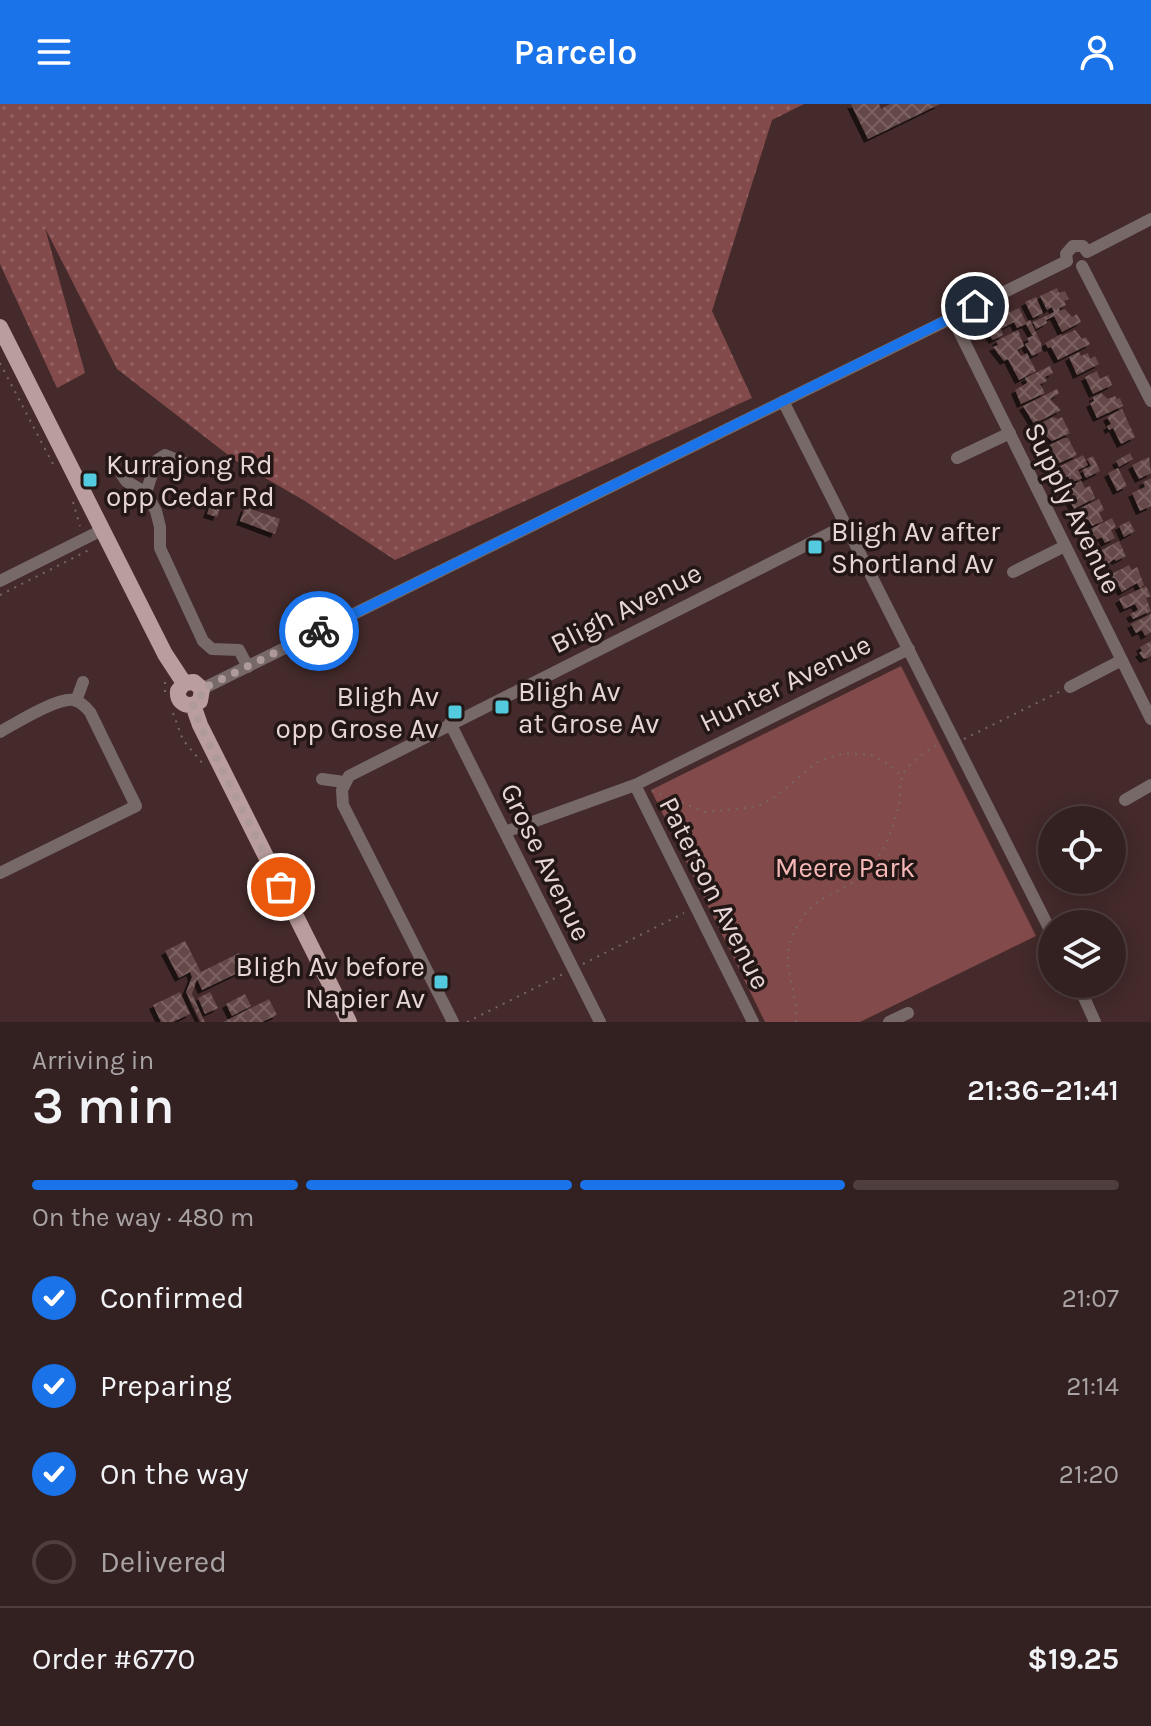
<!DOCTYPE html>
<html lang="en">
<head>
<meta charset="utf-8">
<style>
  :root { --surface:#332020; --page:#3b2829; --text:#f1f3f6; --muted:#a9a3a5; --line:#4e3e3e; --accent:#1a73e8 }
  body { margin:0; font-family:Karla,sans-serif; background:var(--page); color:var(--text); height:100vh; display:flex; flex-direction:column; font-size:30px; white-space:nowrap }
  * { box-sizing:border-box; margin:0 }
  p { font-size:26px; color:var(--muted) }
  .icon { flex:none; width:44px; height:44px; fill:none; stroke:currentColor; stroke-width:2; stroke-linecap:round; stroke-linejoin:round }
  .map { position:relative; height:918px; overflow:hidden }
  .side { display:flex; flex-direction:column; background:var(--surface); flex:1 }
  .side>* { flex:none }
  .fabs { position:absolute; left:1038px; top:702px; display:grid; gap:16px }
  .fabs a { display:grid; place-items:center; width:88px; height:88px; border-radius:50%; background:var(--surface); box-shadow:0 4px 20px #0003,0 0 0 2px var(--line); font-size:40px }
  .pin { position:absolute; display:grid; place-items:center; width:68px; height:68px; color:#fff; margin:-34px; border:4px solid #fff; border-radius:50%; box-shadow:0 2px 8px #0007 }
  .courier { position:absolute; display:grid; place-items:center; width:80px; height:80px; margin:-40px; border:6px solid #1a73e8; border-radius:50%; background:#fff; color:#222; box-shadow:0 2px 10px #0007 }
  .overview em { font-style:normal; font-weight:600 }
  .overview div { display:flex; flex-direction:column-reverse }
  .overview { display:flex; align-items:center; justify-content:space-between; height:136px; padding:0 32px }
  h1 { font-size:52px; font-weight:600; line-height:60px }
  .bar { display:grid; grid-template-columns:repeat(4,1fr); gap:12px 8px; align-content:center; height:96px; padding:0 32px }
  .bar i { height:10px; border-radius:6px; background:var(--line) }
  .bar .active { background:var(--accent) }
  .bar p { grid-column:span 4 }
  .line { display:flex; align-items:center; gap:20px; padding:0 32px; border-top:2px solid var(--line) }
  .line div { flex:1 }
  ol { padding:0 32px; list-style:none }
  li { display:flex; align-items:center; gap:24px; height:88px }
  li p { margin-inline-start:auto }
  li .icon { padding:8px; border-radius:50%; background:var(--accent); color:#fff; stroke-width:4 }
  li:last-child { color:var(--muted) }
  li i { width:44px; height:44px; border:4px solid var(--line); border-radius:50% }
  header { display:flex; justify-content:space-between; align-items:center; height:104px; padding:0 32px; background:var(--accent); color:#fff; font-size:36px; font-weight:600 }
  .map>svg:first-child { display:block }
</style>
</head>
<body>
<header><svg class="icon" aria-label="menu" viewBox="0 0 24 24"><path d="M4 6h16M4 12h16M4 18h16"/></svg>Parcelo<svg class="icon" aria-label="person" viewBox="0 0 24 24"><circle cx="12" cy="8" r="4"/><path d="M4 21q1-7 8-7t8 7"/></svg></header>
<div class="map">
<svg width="1151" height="918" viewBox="0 0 1151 918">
  <defs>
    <pattern id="grass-dots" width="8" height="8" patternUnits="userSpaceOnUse" patternTransform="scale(2)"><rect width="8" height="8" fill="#834a4b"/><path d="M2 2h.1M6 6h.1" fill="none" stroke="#956364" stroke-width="1.8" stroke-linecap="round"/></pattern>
    <pattern id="building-cross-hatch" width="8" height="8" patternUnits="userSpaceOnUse" patternTransform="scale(2)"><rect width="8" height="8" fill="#654848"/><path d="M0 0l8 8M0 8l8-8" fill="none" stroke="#7b6262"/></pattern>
    <filter id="shadow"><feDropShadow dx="-4" dy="4" stdDeviation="0" flood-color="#0009"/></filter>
  </defs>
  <rect width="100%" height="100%" fill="#442a2a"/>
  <path fill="url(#grass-dots)" d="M0 0H804L772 16 712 207 752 294 395 456 305 397 236 357 117 265 45 124 85 269 57 284 0 160Z"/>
  <path fill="#834a4b" d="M901 562 1036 832 860 918H765L651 686Z"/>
  <path fill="url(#building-cross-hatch)" filter="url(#shadow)" d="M851 0H879L881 5 890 0H940L868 35Z
    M1057 184 1059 189 1065 187 1069 195 1064 197 1066 201 1059 204 1060 207 1065 205 1072 213 1077 210 1081 218 1062 228 1054 212 1046 216 1047 219 1036 225 1033 218 1054 208 1052 203 1047 206 1040 192Z
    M1036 193 1043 209 1033 214 1025 198Z
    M1019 204 1026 218 1030 216 1041 239 1042 247 1032 252 1025 240 1029 238 1027 234 1033 232 1026 220 1017 224 1014 218 1001 225 1003 231 993 236 982 221Z
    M1018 226 1024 242 1017 246 1021 252 1027 249 1036 267 1019 276 1008 255 1004 257 993 243 998 241 996 237Z
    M1075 226 1082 235 1086 233 1090 240 1058 256 1051 243 1048 244 1045 239 1061 230 1062 232Z
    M1079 248 1081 252 1088 249 1090 255 1095 252 1099 260 1077 271 1069 253Z
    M1050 262 1053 269 1045 273 1047 277 1040 280 1045 289 1021 300 1015 286 1027 279 1025 274Z
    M1097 267 1100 275 1108 271 1112 281 1093 290 1085 273Z
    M1057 285 1059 289 1050 295 1061 306 1034 320 1023 302Z
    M1101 289 1108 295 1115 292 1117 295 1120 294 1123 302 1097 314 1090 299 1094 297 1093 293Z
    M1122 305 1135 333 1121 340 1113 324 1109 326 1107 322 1111 320 1107 313Z
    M1053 313 1058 315 1062 313 1070 329 1052 337 1045 331 1039 334 1034 323Z
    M1064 334H1068L1077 351 1055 361 1044 344Z
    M1130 349 1133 355 1119 363 1116 357Z
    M1083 351 1088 361 1078 366 1082 374 1071 379 1068 372 1060 376 1055 365Z
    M1093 352 1100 367 1086 374 1082 366 1091 362 1087 355Z
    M1149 353 1151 369 1139 375 1132 361Z
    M1118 364 1127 382 1117 387 1108 369Z
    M1151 374V402L1140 407 1132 389 1145 383 1143 378Z
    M1081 377 1085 384 1090 382 1095 394 1074 405 1064 386Z
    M215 390 225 393 222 403 212 400Z
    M1099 395 1104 406 1099 409 1103 417 1092 422 1088 415 1081 419 1075 407Z
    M210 401 220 404 217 413 207 410Z
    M245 403 280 415 275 430 240 417Z
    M1112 414 1116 423 1111 426 1115 434 1105 439 1102 433 1090 439 1085 428Z
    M1129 417 1135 427 1124 433 1119 422Z
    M1119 437 1126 452 1116 457 1114 455 1103 464 1096 449Z
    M1129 461 1132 466 1137 463 1144 481 1140 484 1137 479 1122 488 1118 481 1114 483 1108 472Z
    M1146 482 1151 492 1146 494 1151 507 1133 515 1130 510 1138 506 1135 500 1124 505 1119 495Z
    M1151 510V528L1145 532 1142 526 1136 529 1131 520Z
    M1151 537V552L1144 555 1139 549 1142 547 1140 543Z
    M185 837 201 868 239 849 246 865 202 886 197 875 192 890 205 918H201L186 888 192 873 190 868 179 874 165 847Z
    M180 888 190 910 173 918H161L153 901Z
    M210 888 218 904 205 910 198 894Z
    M245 890 251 902 232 912 226 900Z
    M269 895 277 911 262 918H223Z"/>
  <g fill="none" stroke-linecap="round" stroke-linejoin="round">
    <path stroke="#7b6464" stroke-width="2" stroke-dasharray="2 6" stroke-linecap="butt" d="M0 259 55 364
      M73 398 80 422
      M0 491 91 445
      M165 588V575
      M173 609 183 636 204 661
      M964 635 1059 588
      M652 687 705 708 757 703 775 693 817 658 844 649 871 651 888 660 901 671
      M583 860 684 809
      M467 918 563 870
      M796 918C799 889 780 863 792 833 811 783 848 795 875 757 887 741 895 719 899 700 901 691 899 678 903 670 910 657 929 646 941 638"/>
    <path stroke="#776968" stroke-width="12" d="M1087 148 1151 115
      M1067 157 1066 150 1073 142H1083L1087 148
      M1082 162 1151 297
      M952 213 1151 615
      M783 297 1052 830
      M957 354 1010 329
      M122 371 126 377 146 389 156 407 160 423V444L203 537 212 545 239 546 248 563
      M146 389 156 357 165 351 185 359
      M1013 468 1065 442
      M0 477 102 426
      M1070 583 1122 556
      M202 585 1067 157
      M76 597 83 578
      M450 619 600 918
      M0 628C16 619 57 593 74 596 81 598 85 602 90 608L136 702 0 769
      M322 675 344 678
      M635 681 753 918
      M1125 696 1151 681
      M505 728 635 681 909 545
      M1078 880 1095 918
      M453 918 343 701 342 686 349 672 846 421
      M889 918 908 909"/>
    <path stroke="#ba9e9d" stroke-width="16" d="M0 223 165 550 184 579
      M184 579 194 578 202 585 200 597 193 601
      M184 579 178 587C177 596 183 602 193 601
      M193 601 200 621 349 918"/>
  </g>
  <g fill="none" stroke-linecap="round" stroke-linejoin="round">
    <path stroke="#ae9a99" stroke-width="8" stroke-dasharray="0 14.4" d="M281 783 200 621 193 601 200 597 202 585 319 527"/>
    <path stroke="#1a73e8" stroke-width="10" d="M319 527 975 202"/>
  </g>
  <g fill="#54cade" stroke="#231716" stroke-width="3">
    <rect x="82" y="368" width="16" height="16" rx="4"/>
    <rect x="807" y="435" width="16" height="16" rx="4"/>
    <rect x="494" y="595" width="16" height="16" rx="4"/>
    <rect x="447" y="600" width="16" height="16" rx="4"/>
    <rect x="433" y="870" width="16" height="16" rx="4"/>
  </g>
  <g text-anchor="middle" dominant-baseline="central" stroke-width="7" stroke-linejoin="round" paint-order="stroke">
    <g font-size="28" fill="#e7d6d5" stroke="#231716" text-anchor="start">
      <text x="106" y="360">Kurrajong Rd<tspan x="106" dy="32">opp Cedar Rd</tspan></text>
      <text x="831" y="427">Bligh Av after<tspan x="831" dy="32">Shortland Av</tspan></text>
      <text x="518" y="587">Bligh Av<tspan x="518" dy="32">at Grose Av</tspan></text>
      <text x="439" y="592" text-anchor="end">Bligh Av<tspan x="439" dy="32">opp Grose Av</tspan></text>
      <text x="425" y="862" text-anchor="end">Bligh Av before<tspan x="425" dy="32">Napier Av</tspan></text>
    </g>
    <g font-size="28" fill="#e7d6d5" stroke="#231716">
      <text transform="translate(1073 404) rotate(64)">Supply Avenue</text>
      <text transform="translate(626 504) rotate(-27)">Bligh Avenue</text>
      <text transform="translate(785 579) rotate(-26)">Hunter Avenue</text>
      <text transform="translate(546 758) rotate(64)">Grose Avenue</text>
      <text transform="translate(715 789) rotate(63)">Paterson Avenue</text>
    </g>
    <g font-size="28" fill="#f6b8b7" stroke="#231716">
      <text x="845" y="763">Meere Park</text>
    </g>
  </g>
</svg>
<div class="fabs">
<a><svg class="icon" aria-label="locate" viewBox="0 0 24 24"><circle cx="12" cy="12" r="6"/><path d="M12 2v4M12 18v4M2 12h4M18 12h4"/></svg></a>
<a><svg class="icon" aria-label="layers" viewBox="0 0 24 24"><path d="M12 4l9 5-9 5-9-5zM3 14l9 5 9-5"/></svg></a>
</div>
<div class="pin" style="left:281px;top:783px;background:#ea580c"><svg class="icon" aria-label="bag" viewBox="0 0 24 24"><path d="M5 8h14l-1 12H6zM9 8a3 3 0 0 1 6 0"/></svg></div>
<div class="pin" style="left:975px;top:202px;background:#1f2937"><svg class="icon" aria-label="home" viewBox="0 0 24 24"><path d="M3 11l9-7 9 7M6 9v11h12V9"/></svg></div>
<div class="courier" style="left:319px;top:527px"><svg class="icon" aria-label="bike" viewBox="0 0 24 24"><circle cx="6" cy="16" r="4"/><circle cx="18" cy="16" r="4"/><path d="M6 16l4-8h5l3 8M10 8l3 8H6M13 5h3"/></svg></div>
</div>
<section class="side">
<div class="overview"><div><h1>3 min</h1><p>Arriving in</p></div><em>21:36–21:41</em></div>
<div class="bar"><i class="active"></i><i class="active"></i><i class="active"></i><i></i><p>On the way · 480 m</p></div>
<ol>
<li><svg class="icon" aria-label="check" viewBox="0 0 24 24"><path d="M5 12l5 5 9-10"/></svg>Confirmed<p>21:07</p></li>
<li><svg class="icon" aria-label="check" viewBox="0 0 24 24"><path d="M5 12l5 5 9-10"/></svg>Preparing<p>21:14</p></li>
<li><svg class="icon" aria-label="check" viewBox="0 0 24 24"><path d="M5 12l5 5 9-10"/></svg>On the way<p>21:20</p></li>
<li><i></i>Delivered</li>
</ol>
<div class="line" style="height:104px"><div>Order #6770</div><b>$19.25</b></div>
</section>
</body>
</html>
